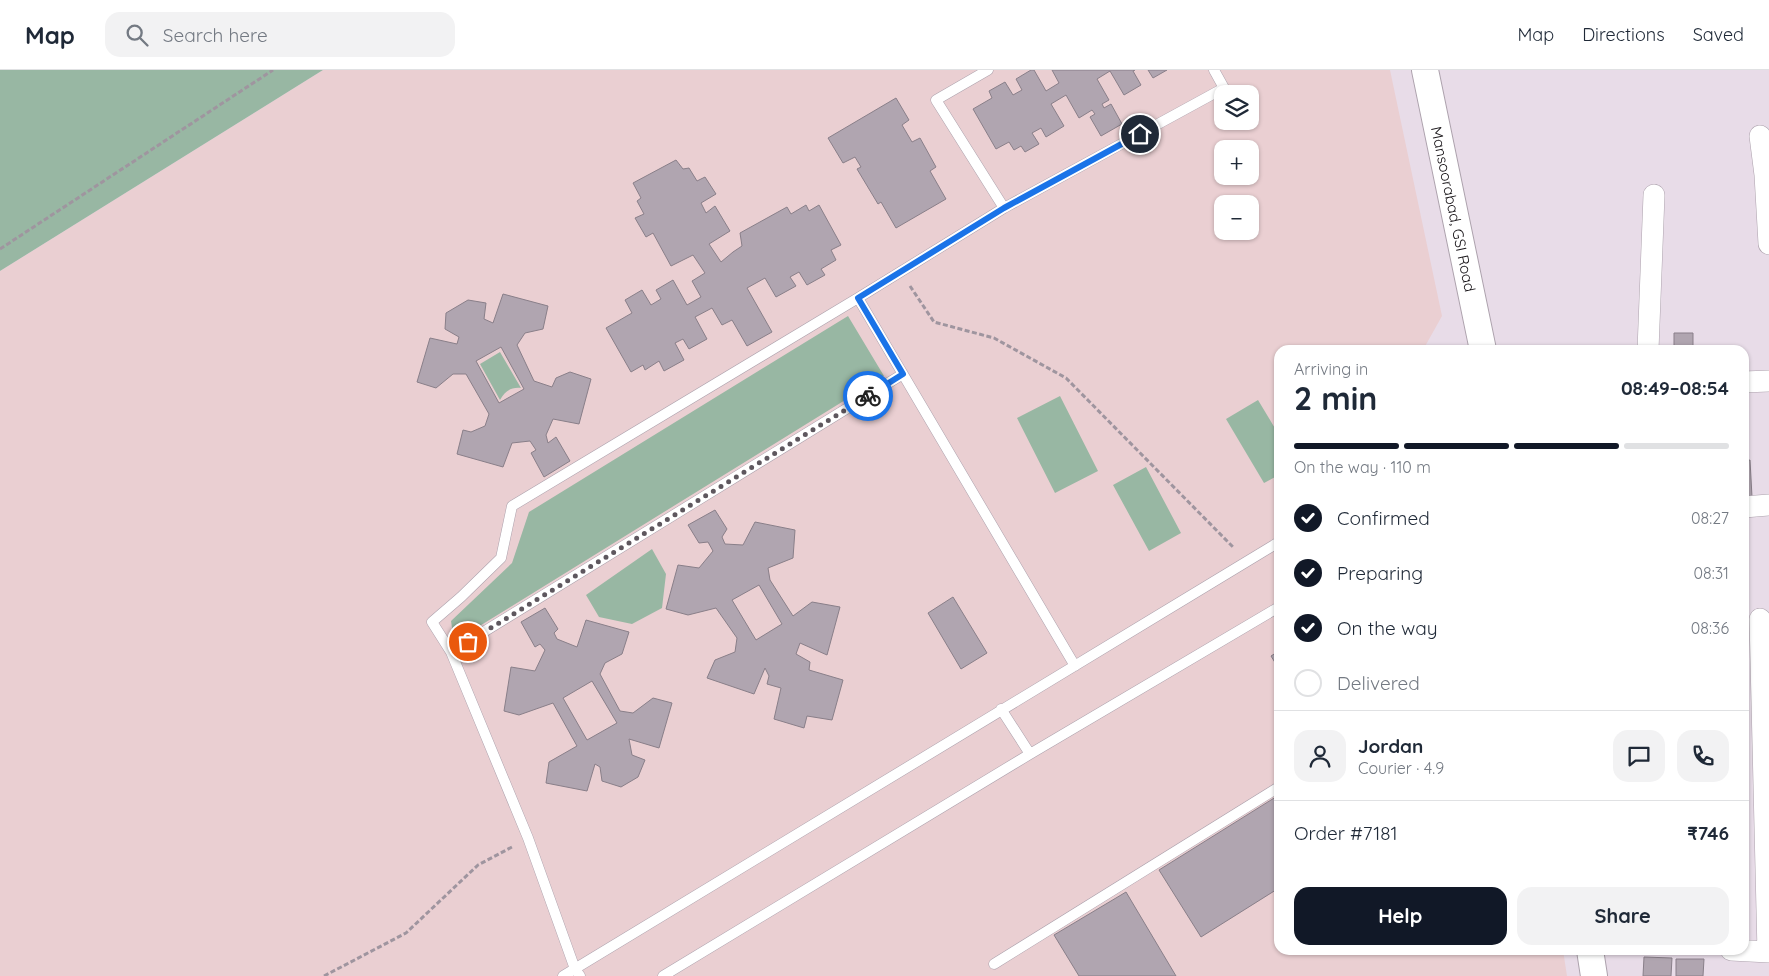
<!DOCTYPE html>
<html lang="en">
<head>
<meta charset="utf-8">
<style>
  :root { --surface:#fff; --page:#f2f2f3; --text:#1f2937; --muted:#747a83; --line:#e0e1e3; --accent:#111827 }
  body { margin:0; font-family:Quicksand,sans-serif; background:var(--page); color:var(--text); height:100vh; display:flex; flex-direction:column; font-size:19px; white-space:nowrap }
  * { box-sizing:border-box; margin:0 }
  p { font-size:16px; color:var(--muted) }
  .icon { flex:none; width:28px; height:28px; fill:none; stroke:currentColor; stroke-width:2; stroke-linecap:round; stroke-linejoin:round }
  .map { position:relative; flex:1; overflow:hidden }
  .sheet { position:absolute; left:1274px; top:275px; width:475px; height:610px; display:flex; flex-direction:column; background:var(--surface); border-radius:15px; box-shadow:0 1px 4px #0004 }
  .sheet>* { flex:none }
  .tools { position:absolute; left:1214px; top:15px; display:grid; gap:10px }
  .tools a { display:grid; place-items:center; width:45px; height:45px; border-radius:10px; background:var(--surface); box-shadow:0 1px 4px #0004; font-size:25px }
  .pin { position:absolute; display:grid; place-items:center; width:42px; height:42px; color:#fff; margin:-21px; border:2px solid #fff; border-radius:50%; box-shadow:0 1px 5px #0007 }
  .courier { position:absolute; display:grid; place-items:center; width:50px; height:50px; margin:-25px; border:4px solid #1a73e8; border-radius:50%; background:#fff; color:#222; box-shadow:0 1px 6px #0007 }
  .head em { font-style:normal; font-weight:800 }
  .head div { display:flex; flex-direction:column-reverse }
  .head { display:flex; align-items:center; justify-content:space-between; height:85px; padding:0 20px }
  h1 { font-size:32px; font-weight:800; line-height:38px }
  .bar { display:grid; grid-template-columns:repeat(4,1fr); gap:8px 5px; align-content:center; height:60px; padding:0 20px }
  .bar i { height:6px; border-radius:4px; background:var(--line) }
  .bar .current { background:var(--accent) }
  .bar p { grid-column:span 4 }
  .line { display:flex; align-items:center; gap:12px; padding:0 20px; border-top:1px solid var(--line) }
  .line div { flex:1 }
  .round { display:grid; place-items:center; flex:none; width:52px; height:52px; border-radius:15px; background:var(--page) }
  ol { padding:0 20px; list-style:none }
  li { display:flex; align-items:center; gap:15px; height:55px }
  li p { margin-inline-start:auto }
  li .icon { padding:5px; border-radius:50%; background:var(--accent); color:#fff; stroke-width:4 }
  li:last-child { color:var(--muted) }
  li i { width:28px; height:28px; border:2px solid var(--line); border-radius:50% }
  .button { display:flex; gap:10px; margin-top:auto; padding:10px 20px }
  .button a { flex:1; height:58px; border-radius:15px; background:var(--accent); color:#fff; font-size:20px; font-weight:800; line-height:58px; text-align:center }
  .button a+a { background:var(--page); color:var(--text) }
  header { display:flex; align-items:center; gap:30px; box-sizing:border-box; height:70px; padding:0 25px; background:var(--surface); border-bottom:1px solid var(--line) }
  header strong { font-size:24px }
  nav { display:flex; gap:28px; margin-inline-start:auto; font-size:18px }
  .search { width:350px; height:45px; background:var(--page); display:flex; align-items:center; gap:12px; box-sizing:border-box; padding:0 18px; border-radius:15px; color:var(--muted); font-size:19px }
  .map>svg:first-child { display:block }
</style>
</head>
<body>
<header>
<strong>Map</strong>
<div class="search"><svg class="icon" aria-label="search" viewBox="0 0 24 24"><circle cx="10" cy="10" r="6"/><path d="M15 15l6 6"/></svg>Search here</div>
<nav><a>Map</a><a>Directions</a><a>Saved</a></nav>
</header>
<div class="map">
<svg width="1769" height="906" viewBox="0 0 1769 906">
  <rect width="100%" height="100%" fill="#e8dce8"/>
  <path fill="#eacfd2" fill-rule="evenodd" d="M323 0H1390L1442 246 1423 280H1279V880H1563L1567 906H0V201ZM1222 24H1250V51H1222ZM1222 79H1250V106H1222ZM1222 134H1250V161H1222Z"/>
  <path fill="#98b7a3" d="M0 0H323L0 201Z
    M848 246 884 306 465 565 453 564 451 551 512 493 529 442Z
    M500 282 521 318C511 317 505 321 500 330L480 294Z
    M1060 326 1098 401 1055 423 1017 348Z
    M1258 330 1279 365V405L1264 413 1226 349Z
    M1146 397 1181 463 1149 481 1113 415Z
    M652 479 666 504 662 538 632 554 599 547 586 525Z"/>
  <path fill="#b0a5b0" stroke="#897f89" fill-rule="evenodd" d="M1031 0H1034L1046 21 1059 13 1052 0H1135L1133 1 1141 15 1124 25 1110 1 1097 9 1109 30 1102 34 1104 38 1111 34 1122 54 1101 66 1090 47 1095 44 1092 40 1079 48 1066 25 1051 34 1064 56 1046 67 1041 58 1032 63 1039 74 1025 82 1021 76 1014 80 1009 72 996 79 973 39 992 28 989 21 1005 12 1013 25 1022 20 1016 9Z
    M1148 0H1167L1153 8Z
    M896 28 909 50 902 55 912 72 920 68 936 97 930 101 946 129 896 158 881 132 878 134 857 99 861 97 855 87 843 93 828 68Z
    M676 90 683 99 689 98 697 111 705 107 716 124 701 133 706 143 715 136 730 161 709 174 721 192 733 182 742 176 740 163 787 137 791 144 806 135 809 141 819 135 841 175 831 180 836 190 821 199 825 205 807 215 799 202 790 207 796 216 776 227 765 208 747 218 772 262 747 276 732 250 722 255 712 238 695 247 707 269 689 279 683 269 675 273 684 290 664 301 659 291 645 300 643 295 631 302 606 258 632 243 625 230 642 220 651 235 661 229 656 220 673 210 687 235 701 227 692 211 705 203 693 185 671 196 653 163 646 167 635 148 644 144 637 131 641 128 633 113Z
    M503 224 548 236 543 259 525 263 517 275 534 311 552 317 556 308 570 302 591 309 579 354 553 349 546 365 548 373 556 367 570 391 544 407 531 383 536 380 530 371 512 373 503 397 457 384 463 360 471 362 485 356 489 344 466 304H453L436 318 417 312 430 268 457 274 459 267 445 259 446 243 468 230 486 233 484 249 493 253ZM501 277 524 319 499 333 476 291Z
    M1674 263H1693V280H1674Z
    M1750 390 1752 427H1744V391Z
    M715 440 727 459 722 467 725 474 743 475 755 452 795 460 793 488 768 498 770 510 793 546 812 532 840 537 827 585 800 573 796 584 810 592 809 600 843 610 832 650 807 646 804 658 774 649 781 618 767 614 769 606 765 598 754 624 707 608 715 590 735 582 737 568 716 538 688 545 666 539 678 495 699 498 713 481 708 472 699 473 688 455ZM759 515 782 554 756 570 732 530Z
    M953 527 987 583 961 599 928 543Z
    M545 538 558 559 554 563 557 569 577 577 586 550 629 562 622 584 605 593 600 604 620 641 633 643 653 628 672 633 659 678 629 669 632 685 645 690 638 707 621 717 602 711 600 697 595 694 587 721 546 713 549 692 577 676 553 633 519 645 504 641 511 597 535 601 545 580 540 574 535 577 521 552ZM592 611 617 653 587 670 563 628Z
    M1279 581V599L1271 586Z
    M1279 725V818L1201 867 1159 800Z
    M1744 797H1745L1747 856H1744Z
    M1126 822 1176 906H1079L1054 865Z
    M1644 887 1672 888 1671 906H1643Z
    M1676 889H1704L1703 906H1676Z"/>
  <g fill="none" stroke-linecap="round" stroke-linejoin="round">
    <defs>
      <path id="service" d="M988 0 936 30 1004 138
        M858 228 1075 596
        M903 304 451 582 432 552 461 527 501 488 512 436 858 228 1004 138 1224 18 1214 0
        M451 582 528 768 575 899 580 906
        M1001 639 1030 684
        M994 894 1279 717
        M563 906 1279 472
        M663 906 1030 684 1279 537"/>
      <path id="minor" d="M1760 66 1765 105 1769 174
        M1648 280 1654 125
        M1744 312 1769 311
        M1744 437 1769 435
        M1760 549 1768 882
        M1731 880 1769 882"/>
      <g id="tertiary">
        <path id="s1" d="M1425 0 1483 280"/>
        <path d="M1590 880 1594 906"/>
      </g>
    </defs>
    <use href="#service" stroke="#ada2ad" stroke-width="11"/>
    <use href="#minor" stroke="#ada2ad" stroke-width="22"/>
    <use href="#tertiary" stroke="#ada2ad" stroke-width="28"/>
    <path stroke="#9f959f" stroke-width="3" stroke-dasharray="5 2.5" stroke-linecap="butt" d="M0 179 273 0
      M910 216 934 252 994 268 1066 308 1234 478
      M324 906 406 863 478 795 512 777"/>
    <use href="#service" stroke="#fff" stroke-width="10"/>
    <use href="#minor" stroke="#fff" stroke-width="21"/>
    <use href="#tertiary" stroke="#fff" stroke-width="26"/>
  </g>
  <g fill="none" stroke-linecap="round" stroke-linejoin="round">
    <path stroke="#5e575e" stroke-width="5" stroke-dasharray="0 9" d="M468 572 868 326"/>
    <path stroke="#1a73e8" stroke-width="6" d="M868 326 903 304 858 228 1004 138 1140 64"/>
  </g>
  <g text-anchor="middle" dominant-baseline="central" stroke-width="4.5" stroke-linejoin="round" paint-order="stroke">
    <g font-size="15" fill="#141014" stroke="#e8dce8">
      <text stroke="none"><textPath href="#s1" startOffset="142">Mansoorabad, GSI Road</textPath></text>
    </g>
  </g>
</svg>
<div class="tools">
<a><svg class="icon" aria-label="layers" viewBox="0 0 24 24"><path d="M12 4l9 5-9 5-9-5zM3 14l9 5 9-5"/></svg></a>
<a>+</a>
<a>−</a>
</div>
<div class="pin" style="left:468px;top:572px;background:#ea580c"><svg class="icon" aria-label="bag" viewBox="0 0 24 24"><path d="M5 8h14l-1 12H6zM9 8a3 3 0 0 1 6 0"/></svg></div>
<div class="pin" style="left:1140px;top:64px;background:#1f2937"><svg class="icon" aria-label="home" viewBox="0 0 24 24"><path d="M3 11l9-7 9 7M6 9v11h12V9"/></svg></div>
<div class="courier" style="left:868px;top:326px"><svg class="icon" aria-label="bike" viewBox="0 0 24 24"><circle cx="6" cy="16" r="4"/><circle cx="18" cy="16" r="4"/><path d="M6 16l4-8h5l3 8M10 8l3 8H6M13 5h3"/></svg></div>
<section class="sheet">
<div class="head"><div><h1>2 min</h1><p>Arriving in</p></div><em>08:49–08:54</em></div>
<div class="bar"><i class="current"></i><i class="current"></i><i class="current"></i><i></i><p>On the way · 110 m</p></div>
<ol>
<li><svg class="icon" aria-label="check" viewBox="0 0 24 24"><path d="M5 12l5 5 9-10"/></svg>Confirmed<p>08:27</p></li>
<li><svg class="icon" aria-label="check" viewBox="0 0 24 24"><path d="M5 12l5 5 9-10"/></svg>Preparing<p>08:31</p></li>
<li><svg class="icon" aria-label="check" viewBox="0 0 24 24"><path d="M5 12l5 5 9-10"/></svg>On the way<p>08:36</p></li>
<li><i></i>Delivered</li>
</ol>
<div class="line" style="height:90px"><a class="round"><svg class="icon" aria-label="person" viewBox="0 0 24 24"><circle cx="12" cy="8" r="4"/><path d="M4 21q1-7 8-7t8 7"/></svg></a><div><b>Jordan</b><p>Courier · 4.9</p></div><a class="round"><svg class="icon" aria-label="chat" viewBox="0 0 24 24"><path d="M4 5h16v11H9l-5 4z"/></svg></a><a class="round"><svg class="icon" aria-label="phone" viewBox="0 0 24 24"><path d="M5 4h4l2 5-3 2q2 4 5 5l2-3 5 2v4C11 20 4 13 5 4z"/></svg></a></div>
<div class="line" style="height:65px"><div>Order #7181</div><b>₹746</b></div>
<div class="button"><a>Help</a><a>Share</a></div>
</section>
</div>
</body>
</html>
